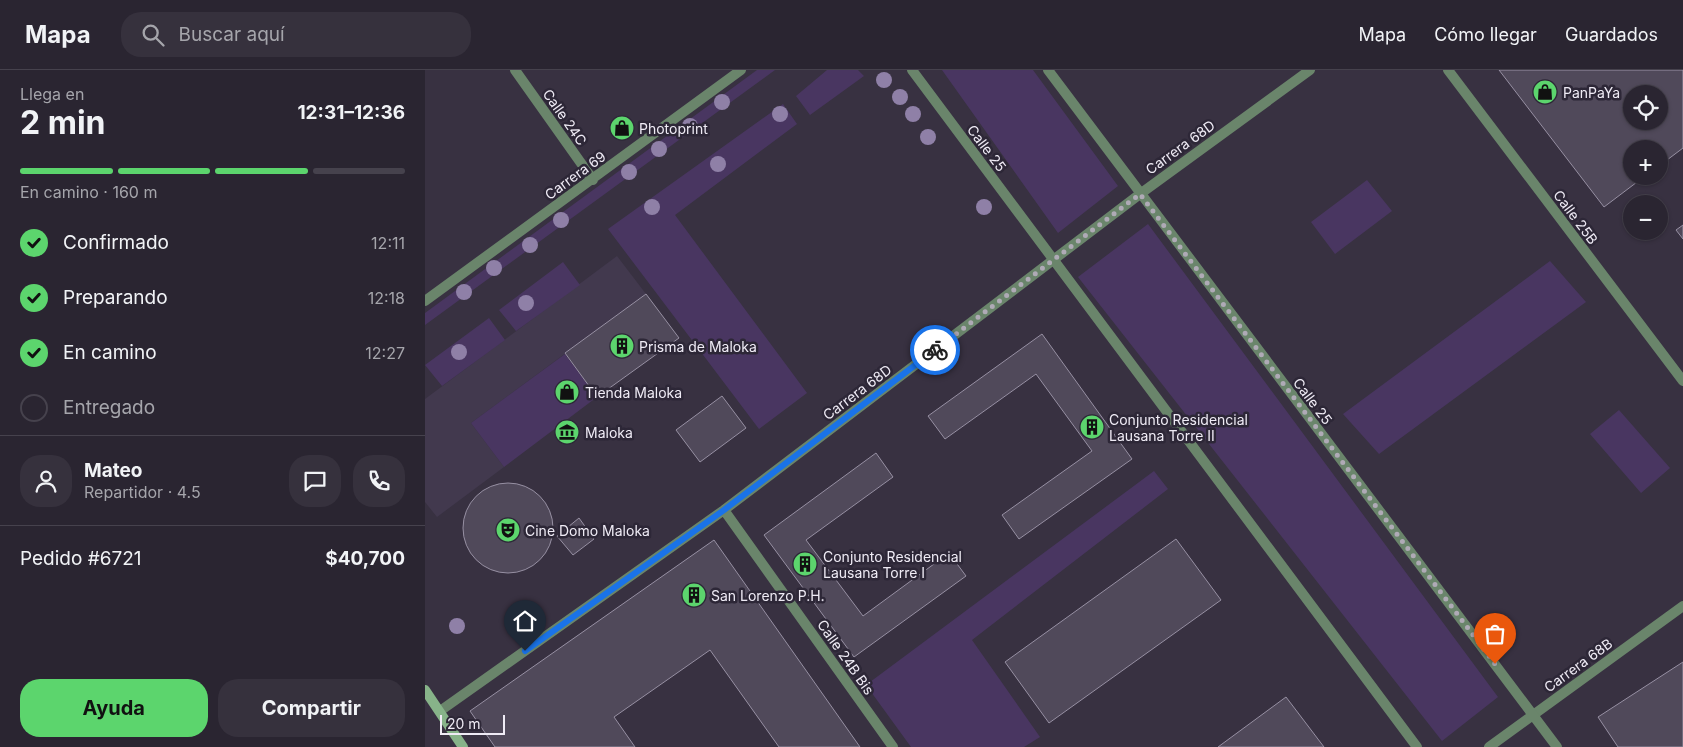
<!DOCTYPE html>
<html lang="es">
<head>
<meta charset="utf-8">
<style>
  :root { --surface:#2a2531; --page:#36313d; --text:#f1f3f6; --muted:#a5a5ab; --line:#46424d; --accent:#5cd56d }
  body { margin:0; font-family:Inter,sans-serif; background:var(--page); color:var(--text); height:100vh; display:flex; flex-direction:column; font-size:19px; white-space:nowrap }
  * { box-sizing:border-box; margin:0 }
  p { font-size:16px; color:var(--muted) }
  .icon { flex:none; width:28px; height:28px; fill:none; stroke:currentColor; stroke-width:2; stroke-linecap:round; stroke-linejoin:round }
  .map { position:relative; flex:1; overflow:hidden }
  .sheet { display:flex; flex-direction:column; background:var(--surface); width:425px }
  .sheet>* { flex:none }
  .fabs { position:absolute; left:1198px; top:15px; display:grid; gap:10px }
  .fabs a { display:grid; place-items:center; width:45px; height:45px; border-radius:50%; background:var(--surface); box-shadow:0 1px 4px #0004,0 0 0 1px var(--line); font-size:25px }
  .scale { position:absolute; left:15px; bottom:12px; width:65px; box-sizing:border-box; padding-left:5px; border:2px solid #efebf5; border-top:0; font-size:14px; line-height:18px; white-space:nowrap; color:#efebf5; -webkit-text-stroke:4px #2d2737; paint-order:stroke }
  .pin { position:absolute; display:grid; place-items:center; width:42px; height:42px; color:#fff; margin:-51px -21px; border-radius:50% 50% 50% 0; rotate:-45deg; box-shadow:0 0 5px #0007 }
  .pin .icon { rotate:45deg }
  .courier { position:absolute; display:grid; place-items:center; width:50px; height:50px; margin:-25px; border:4px solid #1a73e8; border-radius:50%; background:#fff; color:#222; box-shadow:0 1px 6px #0007 }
  .overview em { font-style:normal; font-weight:700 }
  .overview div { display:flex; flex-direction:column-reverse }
  .overview { display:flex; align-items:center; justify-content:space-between; height:85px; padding:0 20px }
  h1 { font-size:32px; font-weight:700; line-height:38px }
  .bar { display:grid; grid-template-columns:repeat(4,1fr); gap:8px 5px; align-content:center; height:60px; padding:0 20px }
  .bar i { height:6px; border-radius:4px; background:var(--line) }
  .bar .selected { background:var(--accent) }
  .bar p { grid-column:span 4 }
  .line { display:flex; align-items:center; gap:12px; padding:0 20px; border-top:1px solid var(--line) }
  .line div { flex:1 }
  .round { display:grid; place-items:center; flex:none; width:52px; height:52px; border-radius:20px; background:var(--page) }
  ol { padding:0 20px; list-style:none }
  li { display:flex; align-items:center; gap:15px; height:55px }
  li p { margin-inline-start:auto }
  li .icon { padding:5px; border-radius:50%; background:var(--accent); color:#111; stroke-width:4 }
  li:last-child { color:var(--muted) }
  li i { width:28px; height:28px; border:2px solid var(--line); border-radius:50% }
  .primary-button { display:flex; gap:10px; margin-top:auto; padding:10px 20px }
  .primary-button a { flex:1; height:58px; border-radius:20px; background:var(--accent); color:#111; font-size:20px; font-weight:700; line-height:58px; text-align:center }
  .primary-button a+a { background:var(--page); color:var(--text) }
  header { display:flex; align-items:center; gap:30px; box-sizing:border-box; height:70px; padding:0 25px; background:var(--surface); border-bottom:1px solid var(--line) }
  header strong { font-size:24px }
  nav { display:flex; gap:28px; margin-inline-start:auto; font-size:18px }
  .search { width:350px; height:45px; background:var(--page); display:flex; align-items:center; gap:12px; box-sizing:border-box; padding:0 18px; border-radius:20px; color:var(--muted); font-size:19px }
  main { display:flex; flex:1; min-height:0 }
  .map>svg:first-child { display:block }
</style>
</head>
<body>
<header>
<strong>Mapa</strong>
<div class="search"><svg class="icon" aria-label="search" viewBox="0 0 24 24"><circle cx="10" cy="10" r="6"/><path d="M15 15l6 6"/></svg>Buscar aquí</div>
<nav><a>Mapa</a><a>Cómo llegar</a><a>Guardados</a></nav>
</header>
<main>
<section class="sheet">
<div class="overview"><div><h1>2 min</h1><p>Llega en</p></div><em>12:31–12:36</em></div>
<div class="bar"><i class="selected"></i><i class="selected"></i><i class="selected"></i><i></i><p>En camino · 160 m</p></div>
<ol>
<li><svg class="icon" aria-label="check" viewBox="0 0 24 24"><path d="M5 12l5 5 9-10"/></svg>Confirmado<p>12:11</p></li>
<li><svg class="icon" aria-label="check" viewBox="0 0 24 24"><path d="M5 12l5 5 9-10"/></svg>Preparando<p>12:18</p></li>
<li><svg class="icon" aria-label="check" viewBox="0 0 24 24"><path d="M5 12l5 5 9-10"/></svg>En camino<p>12:27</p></li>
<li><i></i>Entregado</li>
</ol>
<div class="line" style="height:90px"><a class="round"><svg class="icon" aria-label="person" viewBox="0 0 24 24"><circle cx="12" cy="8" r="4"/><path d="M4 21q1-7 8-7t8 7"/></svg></a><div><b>Mateo</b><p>Repartidor · 4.5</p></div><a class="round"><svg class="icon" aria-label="chat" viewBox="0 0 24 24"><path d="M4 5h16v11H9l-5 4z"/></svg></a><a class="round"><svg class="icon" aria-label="phone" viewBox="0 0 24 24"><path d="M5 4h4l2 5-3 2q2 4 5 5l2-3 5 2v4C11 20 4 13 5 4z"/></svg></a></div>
<div class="line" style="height:65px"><div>Pedido #6721</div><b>$40,700</b></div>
<div class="primary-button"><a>Ayuda</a><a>Compartir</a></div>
</section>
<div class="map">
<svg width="1258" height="677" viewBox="0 0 1258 677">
  <rect width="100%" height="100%" fill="#383141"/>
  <path fill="#42394e" d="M192 186 221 224 46 353 79 397 12 447 0 432V329Z"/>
  <path fill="#493661" d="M332 0H350L0 255V243Z
    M402 0H433L439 6 385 45 371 26Z
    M517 0H608L693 116 633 163Z
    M358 34 372 54 250 145 382 323 334 359 183 159Z
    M942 110 967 141 910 184 886 152Z
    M723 154 1073 627 1017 671 653 207Z
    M1125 191 1161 232 954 384 918 344Z
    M138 192 155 215 91 261 74 240Z
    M64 248 80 270 17 316 0 295Z
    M140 284 172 327 79 397 46 353Z
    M1194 340 1245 398 1216 423 1165 364Z
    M729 401 743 419 547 570 615 667 599 677H486L441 615Z"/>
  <path fill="#50495a" stroke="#9790a3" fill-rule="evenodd" d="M1074 0H1258V78L1234 96V79H1206V106H1220L1179 137ZM1206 24H1234V51H1206Z
    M1258 155V169L1251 160Z
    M221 224 254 268 172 327 140 283Z
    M617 264 707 389 594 469 577 445 667 381 611 304 520 369 503 346Z
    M297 326 321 358 275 392 251 360Z
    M451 383 468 407 381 470 438 546 524 483 541 506 429 587 339 465Z
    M38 458a45 45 0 1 1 90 0a45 45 0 1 1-90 0Z
    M154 448 169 469 148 485 132 466Z
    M751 469 796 530 624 653 580 592Z
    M289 470 435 677H354L285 580 189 647 210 677H70L45 641Z
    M1258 592V677H1193L1173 647Z
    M861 627 899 677H793Z"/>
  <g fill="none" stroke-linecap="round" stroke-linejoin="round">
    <path stroke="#6a856b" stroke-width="10" d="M90 0 168 110
      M1023 0 1258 311
      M0 231 316 0
      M299 440 468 677
      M15 641 299 440 715 124 885 0
      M1064 677 1258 536"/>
    <path stroke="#6a856b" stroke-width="10" d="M487 0 992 677
      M623 0 1132 677"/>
    <path stroke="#87b389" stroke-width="10" d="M0 620 38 677"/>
  </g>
  <g fill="#8f80a7">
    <circle cx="459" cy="10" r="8"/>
    <circle cx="475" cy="27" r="8"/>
    <circle cx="297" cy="32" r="8"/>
    <circle cx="355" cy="44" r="8"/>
    <circle cx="488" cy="44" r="8"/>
    <circle cx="265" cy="56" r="8"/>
    <circle cx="503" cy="67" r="8"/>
    <circle cx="234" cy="79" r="8"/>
    <circle cx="293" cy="94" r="8"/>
    <circle cx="204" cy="102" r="8"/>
    <circle cx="227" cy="137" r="8"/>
    <circle cx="559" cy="137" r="8"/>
    <circle cx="136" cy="150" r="8"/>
    <circle cx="105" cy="175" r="8"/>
    <circle cx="69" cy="198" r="8"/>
    <circle cx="39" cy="222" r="8"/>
    <circle cx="101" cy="233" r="8"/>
    <circle cx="34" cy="282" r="8"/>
    <circle cx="32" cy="556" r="8"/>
  </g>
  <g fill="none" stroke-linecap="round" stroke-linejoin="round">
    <path stroke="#afaab6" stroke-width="5" stroke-dasharray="0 9" d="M510 280 715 124 1070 594"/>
    <path stroke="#1a73e8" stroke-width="6" d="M100 581 299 440 510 280"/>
  </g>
  <defs>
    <symbol id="shop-disc" viewBox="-11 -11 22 22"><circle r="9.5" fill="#5cd56d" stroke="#2d2737"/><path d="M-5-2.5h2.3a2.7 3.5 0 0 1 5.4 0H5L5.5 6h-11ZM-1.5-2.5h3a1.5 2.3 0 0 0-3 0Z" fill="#111"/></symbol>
    <symbol id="building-disc" viewBox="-11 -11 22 22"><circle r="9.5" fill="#5cd56d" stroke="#2d2737"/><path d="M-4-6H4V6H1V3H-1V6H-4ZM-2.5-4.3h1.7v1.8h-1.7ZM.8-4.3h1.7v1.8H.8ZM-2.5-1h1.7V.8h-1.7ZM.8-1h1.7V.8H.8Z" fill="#111"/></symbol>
    <symbol id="museum-disc" viewBox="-11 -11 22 22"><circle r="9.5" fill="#5cd56d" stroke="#2d2737"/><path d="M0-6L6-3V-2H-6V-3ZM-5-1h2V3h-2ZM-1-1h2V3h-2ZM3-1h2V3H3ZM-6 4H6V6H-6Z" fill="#111"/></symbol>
    <symbol id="theatre-disc" viewBox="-11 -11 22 22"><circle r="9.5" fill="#5cd56d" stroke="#2d2737"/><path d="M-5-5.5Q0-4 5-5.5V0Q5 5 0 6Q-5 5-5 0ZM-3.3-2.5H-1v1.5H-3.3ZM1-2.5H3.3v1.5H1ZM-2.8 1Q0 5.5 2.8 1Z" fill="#111"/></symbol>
  </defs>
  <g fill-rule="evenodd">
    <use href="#shop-disc" x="1106" y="8" width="28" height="28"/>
    <use href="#shop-disc" x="183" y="44" width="28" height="28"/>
    <use href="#building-disc" x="183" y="262" width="28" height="28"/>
    <use href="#shop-disc" x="128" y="308" width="28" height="28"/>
    <use href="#building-disc" x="653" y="343" width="28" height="28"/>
    <use href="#museum-disc" x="128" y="348" width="28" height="28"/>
    <use href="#theatre-disc" x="69" y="446" width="28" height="28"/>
    <use href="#building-disc" x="366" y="480" width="28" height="28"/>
    <use href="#building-disc" x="255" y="511" width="28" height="28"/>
  </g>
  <g text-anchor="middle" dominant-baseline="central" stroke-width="5" stroke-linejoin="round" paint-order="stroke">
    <g font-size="14" fill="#efebf5" stroke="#2d2737" text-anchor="start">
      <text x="1138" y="22">PanPaYa</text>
      <text x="214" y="58">Photoprint</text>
      <text x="214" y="276">Prisma de Maloka</text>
      <text x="160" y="322">Tienda Maloka</text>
      <text x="684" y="349">Conjunto Residencial<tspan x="684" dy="16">Lausana Torre II</tspan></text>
      <text x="160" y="362">Maloka</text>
      <text x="100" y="460">Cine Domo Maloka</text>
      <text x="398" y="486">Conjunto Residencial<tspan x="398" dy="16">Lausana Torre I</tspan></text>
      <text x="286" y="525">San Lorenzo P.H.</text>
    </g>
    <g font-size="14" fill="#efebf5" stroke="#2d2737">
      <text transform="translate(140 47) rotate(55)">Calle 24C</text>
      <text transform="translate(755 77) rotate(-36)">Carrera 68D</text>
      <text transform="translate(562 78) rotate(53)">Calle 25</text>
      <text transform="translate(150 105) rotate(-36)">Carrera 69</text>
      <text transform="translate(1151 147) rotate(53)">Calle 25B</text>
      <text transform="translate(432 322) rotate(-37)">Carrera 68D</text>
      <text transform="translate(888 331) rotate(53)">Calle 25</text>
      <text transform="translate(421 587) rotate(55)">Calle 24B Bis</text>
      <text transform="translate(1153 595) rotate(-36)">Carrera 68B</text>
    </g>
  </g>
</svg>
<div class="fabs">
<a><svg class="icon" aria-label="locate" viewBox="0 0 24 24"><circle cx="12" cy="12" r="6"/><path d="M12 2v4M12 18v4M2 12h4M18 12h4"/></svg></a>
<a>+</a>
<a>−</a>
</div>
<div class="scale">20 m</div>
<div class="pin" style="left:1070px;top:594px;background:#ea580c"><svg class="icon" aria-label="bag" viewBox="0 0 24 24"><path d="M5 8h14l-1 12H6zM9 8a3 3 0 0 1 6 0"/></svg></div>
<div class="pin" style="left:100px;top:581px;background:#1f2937"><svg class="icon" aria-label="home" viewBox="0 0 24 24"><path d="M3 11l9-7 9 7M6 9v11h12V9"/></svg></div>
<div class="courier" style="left:510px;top:280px"><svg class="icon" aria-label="bike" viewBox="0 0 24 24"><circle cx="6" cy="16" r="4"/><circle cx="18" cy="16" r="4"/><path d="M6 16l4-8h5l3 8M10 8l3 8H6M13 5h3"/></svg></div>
</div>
</main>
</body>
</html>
